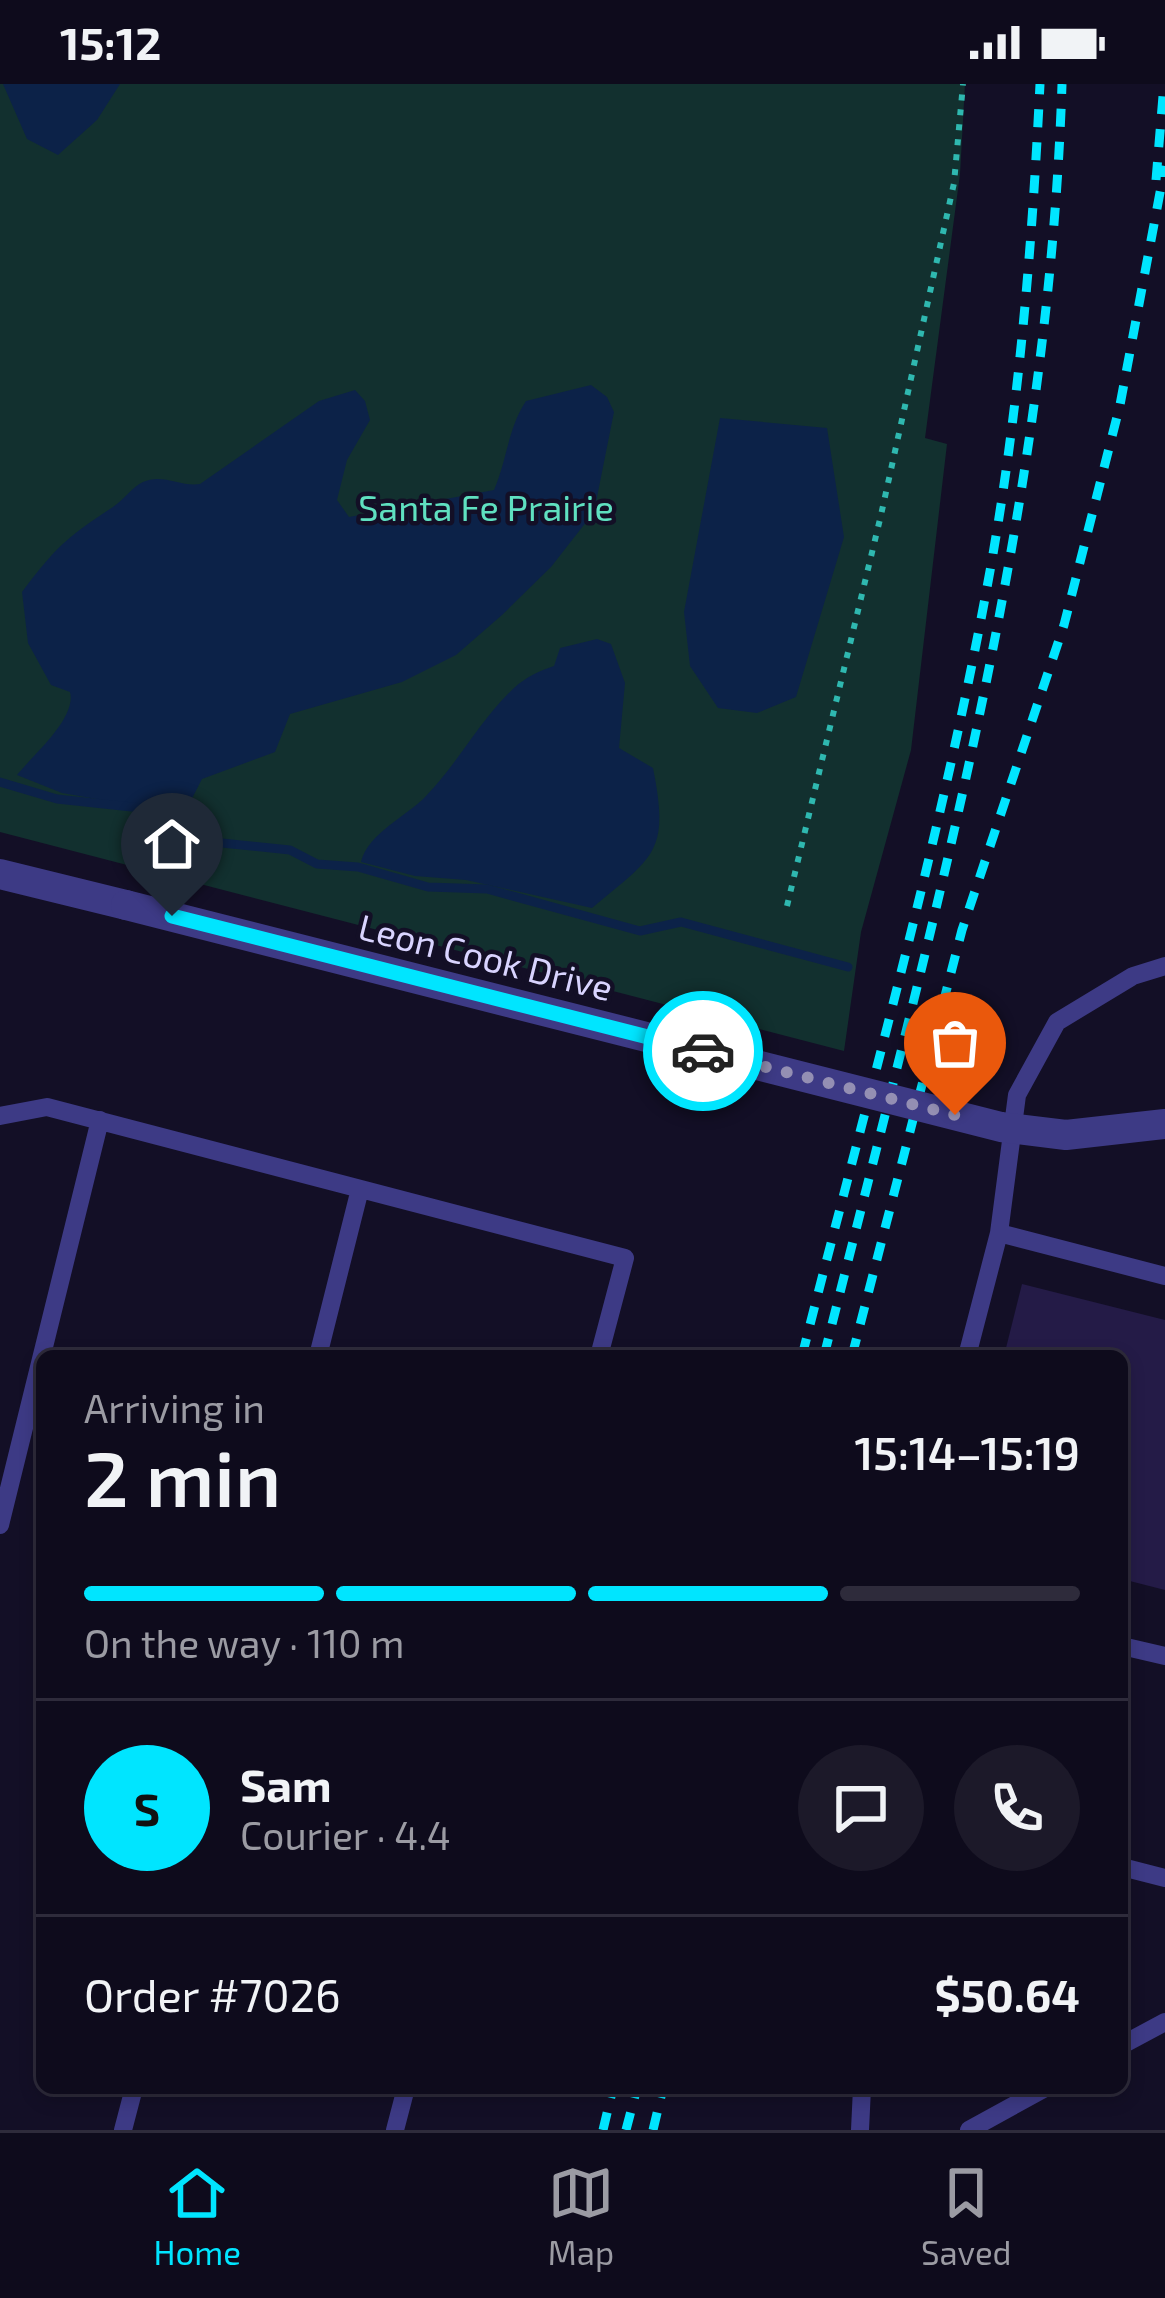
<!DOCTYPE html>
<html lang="en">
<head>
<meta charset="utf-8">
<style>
  :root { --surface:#0e0b1c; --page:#1c1929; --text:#f1f3f6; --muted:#9b9ba3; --line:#2e2b3b; --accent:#00e5ff }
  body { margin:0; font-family:"Exo 2",sans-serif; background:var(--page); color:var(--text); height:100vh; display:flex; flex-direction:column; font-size:45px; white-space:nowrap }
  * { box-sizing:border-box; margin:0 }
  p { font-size:39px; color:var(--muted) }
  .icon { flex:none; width:66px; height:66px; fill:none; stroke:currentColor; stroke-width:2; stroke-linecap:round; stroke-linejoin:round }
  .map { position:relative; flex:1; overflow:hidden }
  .drawer { position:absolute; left:36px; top:1266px; width:1092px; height:744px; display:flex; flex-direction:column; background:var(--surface); border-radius:18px; box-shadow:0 6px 18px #0003,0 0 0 3px var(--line) }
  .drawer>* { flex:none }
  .pin { position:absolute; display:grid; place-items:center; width:102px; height:102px; color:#fff; margin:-123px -51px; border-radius:50% 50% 50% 0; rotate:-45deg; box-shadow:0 0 12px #0007 }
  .pin .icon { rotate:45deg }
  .courier { position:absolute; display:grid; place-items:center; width:120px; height:120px; margin:-60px; border:9px solid #00e5ff; border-radius:50%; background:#fff; color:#222; box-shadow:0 3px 15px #0007 }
  .headline em { font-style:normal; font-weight:600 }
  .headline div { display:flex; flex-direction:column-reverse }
  .headline { display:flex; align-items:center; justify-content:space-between; height:204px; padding:0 48px }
  h1 { font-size:78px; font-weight:600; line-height:90px }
  .bar { display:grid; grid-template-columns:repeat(4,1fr); gap:18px 12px; align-content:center; height:144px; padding:0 48px }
  .bar i { height:15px; border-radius:9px; background:var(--line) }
  .bar .active { background:var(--accent) }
  .bar p { grid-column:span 4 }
  .line { display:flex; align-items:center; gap:30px; padding:0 48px; border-top:3px solid var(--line) }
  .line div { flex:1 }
  .round { display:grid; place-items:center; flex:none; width:126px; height:126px; border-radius:63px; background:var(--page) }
  .status { display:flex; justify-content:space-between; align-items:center; height:84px; padding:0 60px; background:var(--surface); direction:ltr }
  .status svg { height:33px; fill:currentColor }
  .tab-bar { display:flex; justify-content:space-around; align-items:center; height:168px; border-top:3px solid var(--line); background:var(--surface); font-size:33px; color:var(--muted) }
  .tab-bar a { display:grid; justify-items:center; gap:6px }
  .tab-bar .active { color:var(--accent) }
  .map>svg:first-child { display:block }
</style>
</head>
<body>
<div class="status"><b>15:12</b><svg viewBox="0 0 49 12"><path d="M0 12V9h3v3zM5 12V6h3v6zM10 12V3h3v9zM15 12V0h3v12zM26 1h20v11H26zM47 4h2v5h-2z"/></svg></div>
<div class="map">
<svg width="1165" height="2046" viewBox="0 0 1165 2046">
  <rect width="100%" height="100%" fill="#130f26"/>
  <path fill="#12302f" d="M0 0H965L960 90 925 354 947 360 911 666 861 848 844 967 0 748Z"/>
  <path fill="#0c2248" d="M3 0H120L97 36 58 71 27 55Z
    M591 301 607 313 614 328 594 428 551 483 502 531 456 571 402 598 290 630 275 668 202 695 184 730 62 709 17 691C33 671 77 634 70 608L51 601 28 559 22 508C56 463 67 453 113 423 124 416 132 403 143 398 162 389 181 403 200 400L319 317 355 306 365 317 370 336 347 376 337 416 349 433 494 406C507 376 508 344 526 317Z
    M720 334 827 344 844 453 796 613 757 629 718 624 690 582 684 528Z
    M597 555 611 560 625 599 619 664 653 684C670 769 654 772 592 824L466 796 415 792 361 778C368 749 406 733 426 712 459 678 479 637 514 604 526 593 539 587 554 582L560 564Z"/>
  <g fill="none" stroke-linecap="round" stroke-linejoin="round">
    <path stroke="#0c2248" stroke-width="9" d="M0 698 57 715 141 724 181 734 212 758 290 766 317 780 358 783 428 803 487 805 640 847 681 838 848 883"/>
  </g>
  <path fill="#241b47" d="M1022 1200 1165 1236V1506L1122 1495V1272H1004Z"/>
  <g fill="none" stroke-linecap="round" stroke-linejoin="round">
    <path stroke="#2fb8b0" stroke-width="6" stroke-dasharray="6 9" stroke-linecap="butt" d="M787 822 881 431 954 99 963 0"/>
    <path stroke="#3d3a85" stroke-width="18" d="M0 1032 47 1023 625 1174 599 1272
      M999 1149 1017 1011 1057 938 1133 892 1165 882
      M318 1272 360 1105
      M967 1272 999 1149 1165 1192
      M0 1441 100 1036
      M1122 1562 1165 1572
      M1122 1783 1165 1794
      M1122 1961 1165 1938
      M123 2046 134 2004
      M395 2046 406 2004
      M860 2046 862 2004
      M969 2046 1045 2004"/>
    <path stroke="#3d3a85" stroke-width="30" d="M0 790 126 821"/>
    <path stroke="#00e5ff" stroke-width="9" stroke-dasharray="18 15" stroke-linecap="butt" d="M1156 96 1164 0
      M802 1272C868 1012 942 752 990 487 1019 325 1032 164 1040 0
      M824 1272C929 853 1048 435 1062 0
      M852 1272 962 846 1064 541 1120 321 1165 82
      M603 2046 613 2004
      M626 2046 637 2004
      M653 2046 663 2004"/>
    <path stroke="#3d3a85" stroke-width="30" d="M126 821 1001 1043 1066 1051 1165 1040"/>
  </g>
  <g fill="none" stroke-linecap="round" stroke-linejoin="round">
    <path stroke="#948fb3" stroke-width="12" stroke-dasharray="0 21.6" d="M703 967 955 1031"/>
    <path stroke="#00e5ff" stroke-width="15" d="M172 832 703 967"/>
  </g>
  <g text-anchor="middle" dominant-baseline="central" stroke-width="9" stroke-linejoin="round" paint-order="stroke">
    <g font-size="36" fill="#5fe0c0" stroke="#130f26">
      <text x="486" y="422">Santa Fe Prairie</text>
    </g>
    <g font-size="36" fill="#d9d4ff" stroke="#130f26">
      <text transform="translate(486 872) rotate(14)">Leon Cook Drive</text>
    </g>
  </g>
</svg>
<div class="pin" style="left:955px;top:1031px;background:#ea580c"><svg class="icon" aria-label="bag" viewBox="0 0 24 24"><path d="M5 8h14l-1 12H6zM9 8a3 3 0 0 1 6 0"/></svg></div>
<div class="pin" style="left:172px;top:832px;background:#1f2937"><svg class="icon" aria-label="home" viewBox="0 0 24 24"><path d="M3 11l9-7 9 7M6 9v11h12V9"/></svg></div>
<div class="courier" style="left:703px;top:967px"><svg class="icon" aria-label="car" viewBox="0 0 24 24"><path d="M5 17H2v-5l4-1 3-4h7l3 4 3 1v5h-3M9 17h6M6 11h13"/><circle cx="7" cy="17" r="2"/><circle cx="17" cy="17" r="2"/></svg></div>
<section class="drawer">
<div class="headline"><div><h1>2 min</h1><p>Arriving in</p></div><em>15:14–15:19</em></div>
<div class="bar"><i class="active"></i><i class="active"></i><i class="active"></i><i></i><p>On the way · 110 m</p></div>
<div class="line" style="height:216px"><b class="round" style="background:var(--accent);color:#111">S</b><div><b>Sam</b><p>Courier · 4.4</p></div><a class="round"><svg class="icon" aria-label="chat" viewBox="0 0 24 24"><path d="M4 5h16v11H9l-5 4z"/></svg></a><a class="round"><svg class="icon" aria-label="phone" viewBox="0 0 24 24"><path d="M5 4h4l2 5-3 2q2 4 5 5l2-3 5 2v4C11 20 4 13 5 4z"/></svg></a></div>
<div class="line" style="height:156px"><div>Order #7026</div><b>$50.64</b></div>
</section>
</div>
<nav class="tab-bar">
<a class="active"><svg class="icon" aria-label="home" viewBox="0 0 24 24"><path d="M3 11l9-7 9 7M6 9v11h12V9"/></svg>Home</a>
<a><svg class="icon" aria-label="map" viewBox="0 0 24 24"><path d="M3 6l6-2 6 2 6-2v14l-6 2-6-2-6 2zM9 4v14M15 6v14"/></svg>Map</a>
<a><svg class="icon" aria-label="saved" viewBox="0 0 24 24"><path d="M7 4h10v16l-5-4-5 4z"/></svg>Saved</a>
</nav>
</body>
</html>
